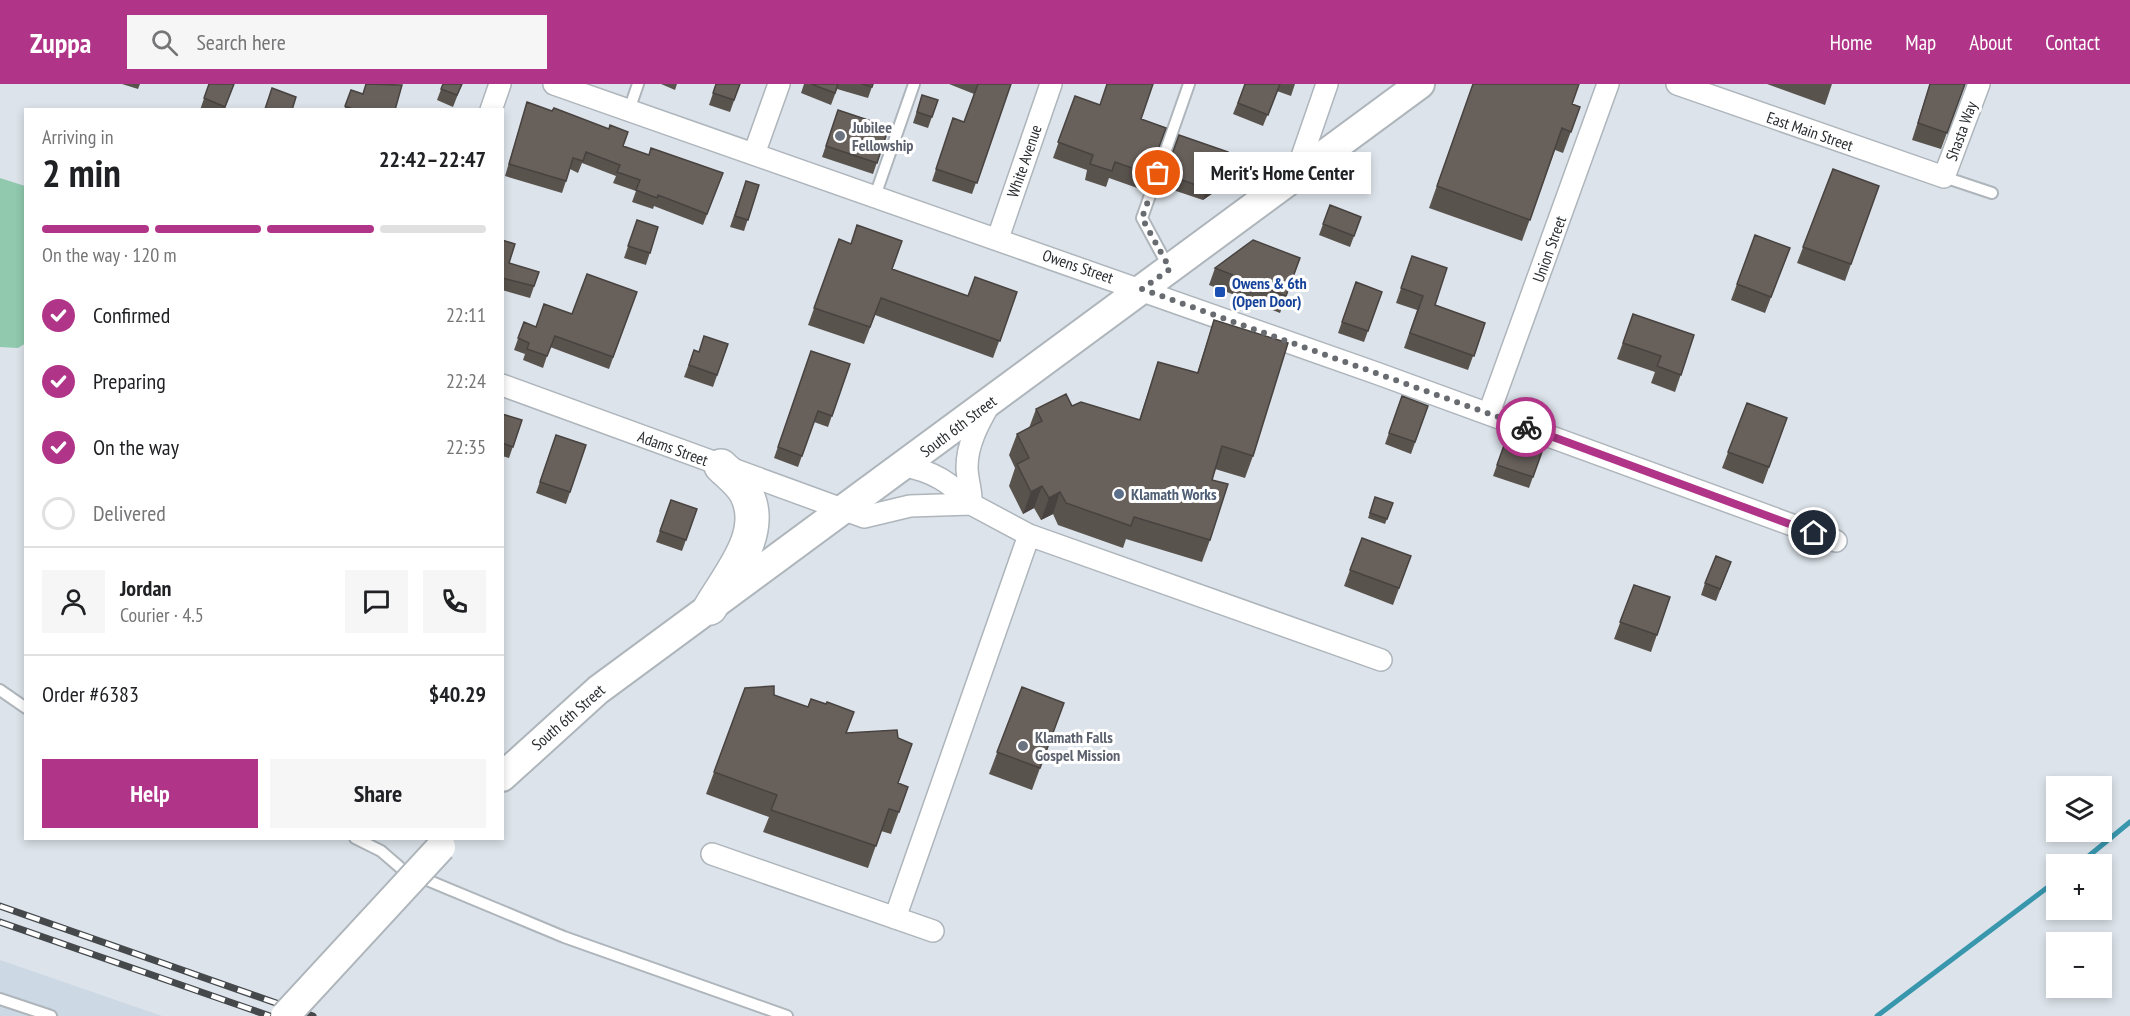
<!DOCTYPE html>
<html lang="en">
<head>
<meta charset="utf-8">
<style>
  :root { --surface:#fff; --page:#f6f6f6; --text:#202124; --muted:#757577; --line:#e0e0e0; --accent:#b03588 }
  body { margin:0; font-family:"PT Sans Narrow",sans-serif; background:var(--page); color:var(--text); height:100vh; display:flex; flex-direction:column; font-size:22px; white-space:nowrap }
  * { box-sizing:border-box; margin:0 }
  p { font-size:20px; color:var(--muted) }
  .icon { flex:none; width:33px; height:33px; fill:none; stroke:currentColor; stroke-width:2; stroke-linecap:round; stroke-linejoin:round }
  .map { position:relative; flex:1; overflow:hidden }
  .panel { position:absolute; left:24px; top:24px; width:480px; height:732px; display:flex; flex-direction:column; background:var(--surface); border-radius:0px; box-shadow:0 3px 9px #0003 }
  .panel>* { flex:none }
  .controls { position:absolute; left:2046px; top:692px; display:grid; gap:12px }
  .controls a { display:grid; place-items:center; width:66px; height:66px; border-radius:0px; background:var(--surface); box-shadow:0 3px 9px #0003; font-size:30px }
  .pin { position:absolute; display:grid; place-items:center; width:51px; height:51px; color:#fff; margin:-26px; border:3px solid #fff; border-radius:50%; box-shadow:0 2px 6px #0007 }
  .courier { position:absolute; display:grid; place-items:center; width:60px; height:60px; margin:-30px; border:4px solid #b03588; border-radius:50%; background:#fff; color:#222; box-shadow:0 2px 8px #0007 }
  .bubble { position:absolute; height:42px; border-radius:0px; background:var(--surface); box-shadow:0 3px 9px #0003; font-size:20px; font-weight:800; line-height:42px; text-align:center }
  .headline em { font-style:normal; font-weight:800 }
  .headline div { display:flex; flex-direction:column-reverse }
  .headline { display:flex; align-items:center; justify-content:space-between; height:102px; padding:0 18px }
  h1 { font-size:39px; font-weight:800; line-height:45px }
  .bar { display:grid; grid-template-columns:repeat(4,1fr); gap:9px 6px; align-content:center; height:72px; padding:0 18px }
  .bar i { height:8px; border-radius:4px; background:var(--line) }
  .bar .on { background:var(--accent) }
  .bar p { grid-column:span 4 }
  .line { display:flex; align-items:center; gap:15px; padding:0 18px; border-top:2px solid var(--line) }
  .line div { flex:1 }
  .round { display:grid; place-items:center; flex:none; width:63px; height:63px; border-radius:0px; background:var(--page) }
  ol { padding:0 18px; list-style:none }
  li { display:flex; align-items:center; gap:18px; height:66px }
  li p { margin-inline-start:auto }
  li .icon { padding:6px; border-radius:50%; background:var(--accent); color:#fff; stroke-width:4 }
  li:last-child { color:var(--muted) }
  li i { width:33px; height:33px; border:3px solid var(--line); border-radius:50% }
  .primary-button { display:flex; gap:12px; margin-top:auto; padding:12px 18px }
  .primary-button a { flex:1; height:69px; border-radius:0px; background:var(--accent); color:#fff; font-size:24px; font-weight:800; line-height:69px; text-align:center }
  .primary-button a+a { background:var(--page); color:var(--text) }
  header { display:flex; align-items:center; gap:36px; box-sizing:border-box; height:84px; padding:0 30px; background:var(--accent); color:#fff }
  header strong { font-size:28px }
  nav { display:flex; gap:33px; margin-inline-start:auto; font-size:21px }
  .search { width:420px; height:54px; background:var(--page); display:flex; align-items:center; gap:15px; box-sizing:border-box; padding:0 21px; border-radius:0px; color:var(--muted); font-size:22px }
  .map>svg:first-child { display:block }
</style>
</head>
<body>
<header>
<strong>Zuppa</strong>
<div class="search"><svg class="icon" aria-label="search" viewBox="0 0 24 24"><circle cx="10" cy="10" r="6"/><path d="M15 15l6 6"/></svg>Search here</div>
<nav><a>Home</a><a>Map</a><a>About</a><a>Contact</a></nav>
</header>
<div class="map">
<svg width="2130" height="932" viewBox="0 0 2130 932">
  <rect width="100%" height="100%" fill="#dce3ea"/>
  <path fill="#ccd8e4" d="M0 876 162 932H0Z"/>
  <path fill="#90c9ae" d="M0 94 25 102 26 259 18 264 0 263Z"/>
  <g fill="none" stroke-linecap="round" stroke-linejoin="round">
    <path stroke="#3896ad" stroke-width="5" d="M2079 780 2130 738
      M1877 932 2056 797"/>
    <defs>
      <path id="lane" d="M629 26 638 0
        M1944 93 1992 109
        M875 112 914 0
        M1169 184 1142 134 1189 0
        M0 606 26 624
        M355 754 381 767 403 786 564 853 787 932
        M0 915 51 932"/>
      <path id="street" d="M554 0 1376 289 1836 457
        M1677 0 1944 93 1979 0
        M491 26 500 0
        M754 70 779 0
        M1296 90 1327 0
        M998 154 1051 0
        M502 301 864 433 910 422 971 420 1029 451 1381 576
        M1489 329 1608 0
        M904 382C933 387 951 399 971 420
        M971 420C972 407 967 396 967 383 967 361 978 340 989 321
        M712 770 933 847
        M895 834 1029 451"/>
      <path id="secondary" d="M502 693 598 606 1420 0"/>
      <path id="primary" d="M710 524C729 491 767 449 746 409 741 399 729 390 721 382"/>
    </defs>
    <use href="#lane" stroke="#aeb5bb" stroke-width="14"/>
    <use href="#street" stroke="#aeb5bb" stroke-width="24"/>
    <use href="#secondary" stroke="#aeb5bb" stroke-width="32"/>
    <use href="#primary" stroke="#aeb5bb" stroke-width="36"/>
    <use href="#lane" stroke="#fff" stroke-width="10"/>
    <use href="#street" stroke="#fff" stroke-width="21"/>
    <use href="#secondary" stroke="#fff" stroke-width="28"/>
    <use href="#primary" stroke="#fff" stroke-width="33"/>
    <defs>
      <path id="rail" d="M0 822 313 932
        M0 838 270 932"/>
    </defs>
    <use href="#rail" stroke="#45494c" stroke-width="7"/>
    <use href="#rail" stroke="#fff" stroke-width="4.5" stroke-dasharray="14" stroke-linecap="butt"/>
    <defs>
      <path id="secondary-bridge" d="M285 932 441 763"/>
    </defs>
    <use href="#secondary-bridge" stroke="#aeb5bb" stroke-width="32" stroke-linecap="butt"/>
    <use href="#secondary-bridge" stroke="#fff" stroke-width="28"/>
  </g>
  <path fill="#59534e" d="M122 0H140L138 5Z
    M209 0H234L224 26H200Z
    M443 0H462L453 23 437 16Z
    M661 0H677L675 6Z
    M716 0H740L730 28 709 21Z
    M804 0H873L868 14 837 5 831 21 801 9Z
    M949 0H1011L972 110 932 97 949 46 964 38 974 10Z
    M1245 0H1295L1291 12 1277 7 1263 42 1233 30Z
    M1473 0 1572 20 1580 23 1563 69 1555 66 1522 157 1429 124Z
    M1767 0H1832L1825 21Z
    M1930 0H1965L1941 65 1912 56Z
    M351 6 395 26H344Z
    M922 11 938 16 928 44 913 39Z
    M1075 12 1166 44 1143 106 1109 94 1106 103 1085 96 1087 86 1053 74Z
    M527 18 623 62 649 71 723 89 703 141 654 122 653 125 632 118 636 107 613 99 616 92 582 79 578 89 570 85 562 109 505 92Z
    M838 26 889 43 873 90 822 73Z
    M1179 51 1225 76 1236 93 1203 116 1161 102Z
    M1833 85 1879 102 1845 197 1797 179Z
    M759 101 744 147 730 143 742 108Z
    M1330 121 1361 133 1350 163 1319 151Z
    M637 136 658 143 646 181 624 174Z
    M857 141 892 185 968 212 1017 208 993 274 875 231 864 260 808 241 839 155 851 160Z
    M1755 151 1790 164 1765 229 1731 216Z
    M502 156 509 179 539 188 530 214 502 206Z
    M1412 172 1435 221 1485 239 1468 286 1404 264 1417 226 1396 219Z
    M1300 174 1280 229 1209 201 1215 184Z
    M1356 198 1382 208 1364 258 1338 249Z
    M637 208 609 285 550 263 543 284 523 276 525 270 514 266 524 238 536 243Z
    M1633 230 1694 251 1675 308 1651 299 1655 288 1617 275Z
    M1214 236 1253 372 1245 394 1215 385 1212 396 1210 456 1202 478 1126 455 1123 464 1058 441 1053 430 1041 436 1034 424 1023 430 1009 402 1015 384 1009 371 1017 350 1029 344 1036 325 1072 322 1139 336 1158 278 1197 289Z
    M728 260 713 303 684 293 694 266 699 268Z
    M811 267 850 280 828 343 814 338 798 383 774 374Z
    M1402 312 1428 322 1411 370 1385 360Z
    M1747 319 1787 334 1763 400 1722 384Z
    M502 330 522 336 509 374 502 372Z
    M556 351 586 361 566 420 536 409Z
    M1507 353 1543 365 1529 404 1493 392Z
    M1375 413 1393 419 1385 440 1368 434Z
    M671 416 697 425 682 467 656 458Z
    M1411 472 1393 521 1344 502 1350 486Z
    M1731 478 1716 517 1701 511 1705 499Z
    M1634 501 1670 513 1651 568 1614 555Z
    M1022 603 1064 619 1032 706 989 690Z
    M745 604 774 611 846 649 898 699 908 703 891 750 881 747 868 784 763 748 769 733 706 710Z"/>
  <path fill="#484340" d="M1240 82 1236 93 1203 116 1207 105Z
    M1042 402 1034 424 1023 430 1031 408Z
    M1060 408 1053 430 1041 436 1049 414Z"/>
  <path fill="#67605b" stroke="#484340" stroke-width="1.5" d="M209 0H234L225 23 204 14Z
    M366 0 402 1 395 26H355L345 22 351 6 363 10Z
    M443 0H462L457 11 441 5Z
    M716 0H740L734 16 713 9Z
    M811 0H838L835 9Z
    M862 0H873L872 3Z
    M978 0H1011L977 99 936 85 953 34 964 38Z
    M1107 0H1153L1141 35 1166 44 1149 90 1115 78 1112 87 1090 80 1093 71 1058 58 1075 12 1100 21Z
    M1245 0H1280L1268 31 1238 19Z
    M1473 0H1579L1572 20 1580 23 1571 48 1562 44 1530 136 1437 102Z
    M1930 0H1965L1947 49 1918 39Z
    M272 4 296 13 292 26 265 25Z
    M922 11 938 16 932 33 917 28Z
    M527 18 552 27 554 24 609 45 610 41 628 48 623 62 649 71 651 64 723 89 707 130 658 111 657 114 636 106 640 96 617 88 620 81 586 68 583 77 573 74 566 97 509 80Z
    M838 26 889 43 877 79 826 62Z
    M1179 51 1228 68 1225 76 1240 82 1207 105 1165 90Z
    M1833 85 1879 102 1851 180 1803 163Z
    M746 97 759 101 748 136 735 132Z
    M1330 121 1361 133 1354 152 1323 140Z
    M637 136 658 143 650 169 628 162Z
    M857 141 902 157 892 185 968 212 975 193 1017 208 1000 257 881 214 870 243 814 224 839 155 851 160Z
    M1755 151 1790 164 1771 213 1737 200Z
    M502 156 515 160 509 179 539 188 534 202 502 194Z
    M1253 156 1300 174 1286 212 1215 184Z
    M1412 172 1447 184 1435 221 1485 239 1474 272 1410 249 1423 212 1401 204Z
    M587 190 637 208 613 273 555 252 547 272 527 265 529 259 518 254 524 238 536 243 544 220 572 230Z
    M1356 198 1382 208 1368 247 1342 238Z
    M1633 230 1694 251 1681 291 1657 282 1661 272 1623 259Z
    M1214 236 1288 259 1253 372 1222 362 1212 396 1228 400 1210 456 1134 433 1131 442 1066 419 1060 408 1049 414 1042 402 1031 408 1017 380 1029 374 1017 350 1042 337 1036 325 1066 310 1072 322 1081 318 1140 336 1158 278 1198 289Z
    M704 252 728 260 717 291 689 281 694 266 699 268Z
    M811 267 850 280 832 332 818 327 802 372 778 363Z
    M1402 312 1428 322 1415 358 1389 349Z
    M1747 319 1787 334 1769 383 1728 368Z
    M502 330 522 336 513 363 502 359Z
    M556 351 586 361 570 408 540 398Z
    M1507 353 1543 365 1533 393 1497 381Z
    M1375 413 1393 419 1387 435 1370 429Z
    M671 416 697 425 686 456 660 447Z
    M1362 454 1411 472 1399 504 1350 486Z
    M1716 472 1731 478 1720 505 1705 499Z
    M1634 501 1670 513 1657 551 1620 538Z
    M774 602V611L808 623 811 615 826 620 827 618 854 628 846 649 897 646 898 654 912 660 898 699 908 703 899 728 889 725 876 762 771 726 777 711 714 688 745 604Z
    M1022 603 1064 619 1040 684 997 668Z"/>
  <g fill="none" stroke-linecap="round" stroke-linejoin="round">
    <path stroke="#686c70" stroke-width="6" stroke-dasharray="0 10.8" d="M1158 89 1142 134 1170 185 1142 205 1526 343"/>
    <path stroke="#b03588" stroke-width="8" d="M1526 343 1814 449"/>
  </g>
  <g fill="#6b7280" stroke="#fff" stroke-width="2">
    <circle cx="840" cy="52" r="6"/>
    <circle cx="1023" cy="662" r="6"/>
  </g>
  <rect fill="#1a4fb4" stroke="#fff" stroke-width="2" x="1214" y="202" width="12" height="12" rx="3"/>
  <circle fill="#5c6f8a" stroke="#fff" stroke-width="2" cx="1119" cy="410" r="6"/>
  <g text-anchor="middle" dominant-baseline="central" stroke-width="6" stroke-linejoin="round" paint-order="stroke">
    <g font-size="16" font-weight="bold" fill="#5b616d" stroke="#fff" text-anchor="start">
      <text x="852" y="43">Jubilee<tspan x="852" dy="18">Fellowship</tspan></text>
      <text x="1035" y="653">Klamath Falls<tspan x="1035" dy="18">Gospel Mission</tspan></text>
    </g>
    <g font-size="16" fill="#292c2e" stroke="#fff">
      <text transform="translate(1810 47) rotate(19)">East Main Street</text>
      <text transform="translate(1961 47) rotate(-70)">Shasta Way</text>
      <text transform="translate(1024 77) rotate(-71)">White Avenue</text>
      <text transform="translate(1549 165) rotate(-70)">Union Street</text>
      <text transform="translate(1078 182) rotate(19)">Owens Street</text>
      <text transform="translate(958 342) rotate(-37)">South 6th Street</text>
      <text transform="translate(673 364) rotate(20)">Adams Street</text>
      <text transform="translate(568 633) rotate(-41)">South 6th Street</text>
    </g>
    <g font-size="16" font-weight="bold" fill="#164399" stroke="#fff" text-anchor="start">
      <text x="1232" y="199">Owens &amp; 6th<tspan x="1232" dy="18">(Open Door)</tspan></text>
    </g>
    <g font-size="16" font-weight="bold" fill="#4e5e75" stroke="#fff" text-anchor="start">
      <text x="1131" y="410">Klamath Works</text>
    </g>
  </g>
</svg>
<div class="controls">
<a><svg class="icon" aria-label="layers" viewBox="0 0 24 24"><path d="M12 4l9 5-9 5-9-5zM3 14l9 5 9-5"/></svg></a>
<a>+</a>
<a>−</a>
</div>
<div class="pin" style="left:1158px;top:89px;background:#ea580c"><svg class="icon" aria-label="bag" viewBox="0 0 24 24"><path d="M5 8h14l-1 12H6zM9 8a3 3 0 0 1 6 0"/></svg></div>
<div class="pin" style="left:1814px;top:449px;background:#1f2937"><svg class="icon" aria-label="home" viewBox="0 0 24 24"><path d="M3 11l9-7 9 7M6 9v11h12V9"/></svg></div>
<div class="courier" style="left:1526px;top:343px"><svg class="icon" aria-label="bike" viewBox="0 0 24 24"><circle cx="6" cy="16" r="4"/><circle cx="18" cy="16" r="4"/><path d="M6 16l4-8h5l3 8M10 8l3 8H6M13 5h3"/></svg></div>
<div class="bubble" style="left:1194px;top:68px;width:177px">Merit's Home Center</div>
<section class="panel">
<div class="headline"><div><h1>2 min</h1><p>Arriving in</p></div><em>22:42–22:47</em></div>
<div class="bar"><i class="on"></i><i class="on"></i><i class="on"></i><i></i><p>On the way · 120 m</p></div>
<ol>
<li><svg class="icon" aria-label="check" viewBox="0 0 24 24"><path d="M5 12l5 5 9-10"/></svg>Confirmed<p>22:11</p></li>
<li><svg class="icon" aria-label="check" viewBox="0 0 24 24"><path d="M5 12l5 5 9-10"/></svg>Preparing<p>22:24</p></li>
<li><svg class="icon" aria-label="check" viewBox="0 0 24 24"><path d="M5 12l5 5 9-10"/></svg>On the way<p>22:35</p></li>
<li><i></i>Delivered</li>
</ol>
<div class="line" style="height:108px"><a class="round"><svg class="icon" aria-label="person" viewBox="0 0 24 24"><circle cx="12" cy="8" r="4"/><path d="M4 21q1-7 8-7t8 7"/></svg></a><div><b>Jordan</b><p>Courier · 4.5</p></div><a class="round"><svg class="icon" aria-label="chat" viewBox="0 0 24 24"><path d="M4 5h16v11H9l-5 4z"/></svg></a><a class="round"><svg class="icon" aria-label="phone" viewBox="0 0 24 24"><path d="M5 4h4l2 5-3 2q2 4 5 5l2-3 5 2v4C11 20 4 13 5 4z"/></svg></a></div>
<div class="line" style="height:78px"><div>Order #6383</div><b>$40.29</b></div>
<div class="primary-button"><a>Help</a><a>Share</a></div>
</section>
</div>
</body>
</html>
